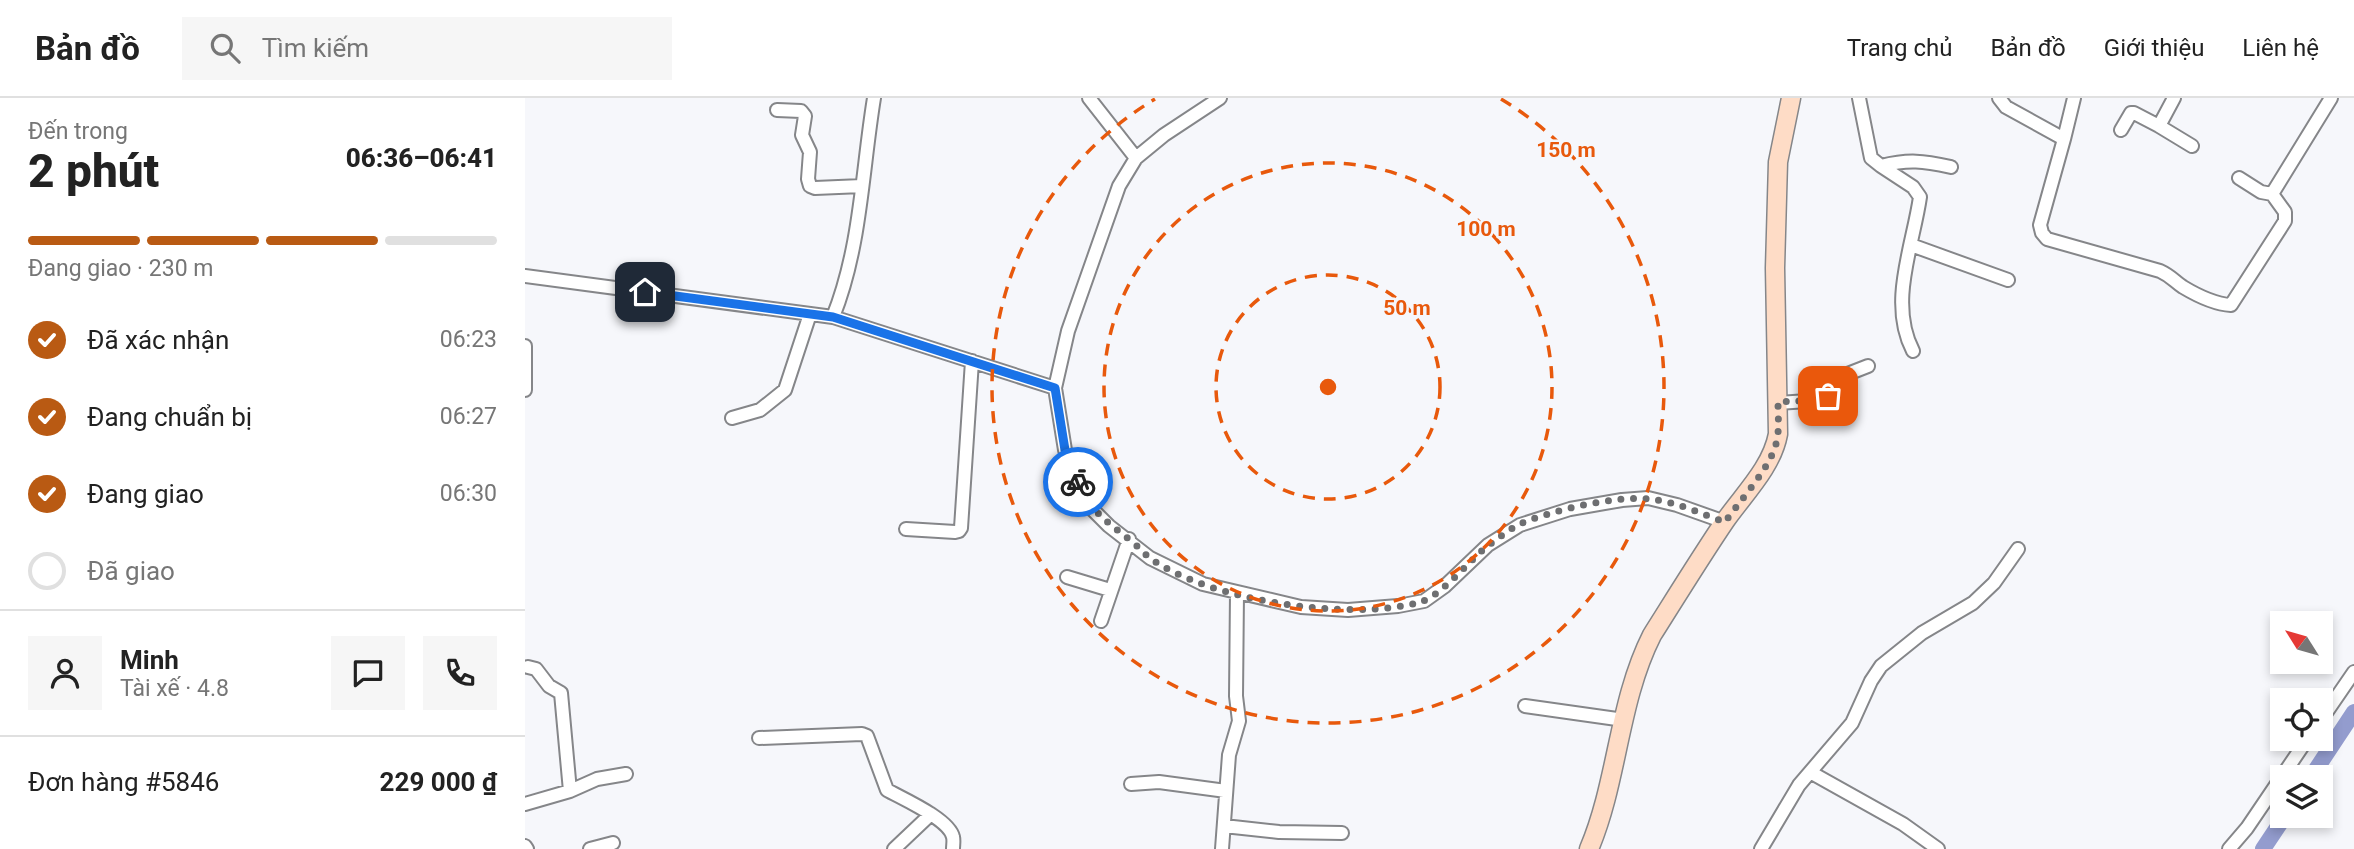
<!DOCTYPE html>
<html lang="vi">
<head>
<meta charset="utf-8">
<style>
  :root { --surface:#fff; --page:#f6f6f6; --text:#222; --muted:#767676; --line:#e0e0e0; --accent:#b95a13 }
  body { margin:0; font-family:Roboto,sans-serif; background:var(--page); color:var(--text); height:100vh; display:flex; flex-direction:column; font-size:26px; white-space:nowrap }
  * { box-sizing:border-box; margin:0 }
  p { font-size:23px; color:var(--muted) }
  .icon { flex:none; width:38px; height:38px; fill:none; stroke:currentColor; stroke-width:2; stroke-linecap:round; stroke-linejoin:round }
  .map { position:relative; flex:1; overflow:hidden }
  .panel { display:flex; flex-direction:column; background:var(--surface); width:525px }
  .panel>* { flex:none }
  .needle { width:46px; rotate:307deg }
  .buttons { position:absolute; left:1745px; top:513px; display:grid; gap:14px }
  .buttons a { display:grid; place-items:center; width:63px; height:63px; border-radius:0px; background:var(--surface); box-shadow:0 4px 10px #0003; font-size:35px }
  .pin { position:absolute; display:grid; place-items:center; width:60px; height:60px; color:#fff; margin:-30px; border-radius:14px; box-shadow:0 4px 10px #0006 }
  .courier { position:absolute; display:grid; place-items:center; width:70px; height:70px; margin:-35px; border:5px solid #1a73e8; border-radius:50%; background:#fff; color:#222; box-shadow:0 2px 9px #0007 }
  .headline em { font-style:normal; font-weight:800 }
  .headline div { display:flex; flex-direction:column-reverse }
  .headline { display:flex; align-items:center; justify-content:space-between; height:119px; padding:0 28px }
  h1 { font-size:46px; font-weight:800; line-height:52px }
  .bar { display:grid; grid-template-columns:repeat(4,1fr); gap:10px 7px; align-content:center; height:84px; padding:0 28px }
  .bar i { height:9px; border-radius:5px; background:var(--line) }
  .bar .current { background:var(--accent) }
  .bar p { grid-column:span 4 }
  .line { display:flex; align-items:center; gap:18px; padding:0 28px; border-top:2px solid var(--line) }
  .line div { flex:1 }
  .round { display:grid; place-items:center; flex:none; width:74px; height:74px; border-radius:0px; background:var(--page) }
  ol { padding:0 28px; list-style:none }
  li { display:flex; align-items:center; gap:21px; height:77px }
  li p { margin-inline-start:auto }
  li .icon { padding:7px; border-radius:50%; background:var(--accent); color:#fff; stroke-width:4 }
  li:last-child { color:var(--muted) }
  li i { width:38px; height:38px; border:4px solid var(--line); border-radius:50% }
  header { display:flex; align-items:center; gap:42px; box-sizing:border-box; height:98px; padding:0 35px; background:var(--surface); border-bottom:2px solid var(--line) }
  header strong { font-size:33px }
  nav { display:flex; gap:38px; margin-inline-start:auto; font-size:24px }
  .search { width:490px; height:63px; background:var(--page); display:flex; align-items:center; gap:18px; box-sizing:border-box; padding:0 24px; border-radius:0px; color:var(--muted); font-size:26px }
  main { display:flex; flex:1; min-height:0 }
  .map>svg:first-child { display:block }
</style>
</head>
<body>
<header>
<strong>Bản đồ</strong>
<div class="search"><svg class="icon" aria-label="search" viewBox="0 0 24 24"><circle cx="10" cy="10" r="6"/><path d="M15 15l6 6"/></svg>Tìm kiếm</div>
<nav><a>Trang chủ</a><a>Bản đồ</a><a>Giới thiệu</a><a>Liên hệ</a></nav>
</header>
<main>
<section class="panel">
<div class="headline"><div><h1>2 phút</h1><p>Đến trong</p></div><em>06:36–06:41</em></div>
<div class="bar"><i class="current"></i><i class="current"></i><i class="current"></i><i></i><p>Đang giao · 230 m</p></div>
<ol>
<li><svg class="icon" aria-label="check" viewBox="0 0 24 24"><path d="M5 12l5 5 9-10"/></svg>Đã xác nhận<p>06:23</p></li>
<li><svg class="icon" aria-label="check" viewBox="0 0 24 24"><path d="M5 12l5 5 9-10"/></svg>Đang chuẩn bị<p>06:27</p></li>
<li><svg class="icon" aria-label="check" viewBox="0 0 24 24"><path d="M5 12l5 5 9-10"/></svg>Đang giao<p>06:30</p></li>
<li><i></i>Đã giao</li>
</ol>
<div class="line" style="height:126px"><a class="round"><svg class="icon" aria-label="person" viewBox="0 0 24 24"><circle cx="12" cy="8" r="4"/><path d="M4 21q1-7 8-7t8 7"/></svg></a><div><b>Minh</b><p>Tài xế · 4.8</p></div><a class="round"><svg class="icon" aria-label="chat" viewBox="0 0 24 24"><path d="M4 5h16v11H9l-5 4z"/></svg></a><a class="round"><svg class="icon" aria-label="phone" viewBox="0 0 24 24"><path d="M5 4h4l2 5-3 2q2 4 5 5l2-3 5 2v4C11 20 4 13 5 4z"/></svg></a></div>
<div class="line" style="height:91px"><div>Đơn hàng #5846</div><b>229 000 ₫</b></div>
</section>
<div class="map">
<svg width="1829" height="751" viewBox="0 0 1829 751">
  <rect width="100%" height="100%" fill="#f6f7fb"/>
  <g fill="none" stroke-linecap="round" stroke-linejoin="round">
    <path stroke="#939cce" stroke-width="16" d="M1786 679 1829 614
      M1738 751 1760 718"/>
    <defs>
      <path id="street" d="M564 0 611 60
        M1334 0 1346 60 1356 68C1384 61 1398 63 1426 69
        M1474 0 1481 9 1539 41 1515 127 1517 135 1522 141 1635 173C1646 178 1649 183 1658 189 1673 198 1689 206 1706 207L1760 123V114L1747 96 1806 0
        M1649 0 1634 28 1667 48
        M252 12 276 13 280 18 277 37 285 54 283 81 285 88 290 90 337 88
        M1596 32 1606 15H1609L1634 28
        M1539 41 1549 0
        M1356 68 1388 89 1395 99C1388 148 1363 205 1388 253
        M1714 80 1736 94 1747 96
        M1386 147 1483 182
        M0 178 308 219 530 290 540 352 567 411 584 428 625 460 678 486 776 509 823 512 873 508 899 503 920 488 963 447 995 427 1045 411 1097 402 1123 400 1152 407 1200 424
        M308 219C336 149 337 73 349 0
        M0 248V292
        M530 290 543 233 594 88 611 60 639 37 695 0
        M1253 305 1297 302 1320 277 1343 268
        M207 320 235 312 260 292 285 216
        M381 431 430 434 434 433 436 430 447 263
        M542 479 585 492
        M576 523 604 441
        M3 569 11 571 24 588 36 595 45 693
        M1000 608 1099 622
        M1796 622 1829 574
        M234 640 337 636 342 638 362 692C378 701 424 721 428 739 429 743 428 747 428 751
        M1285 674 1378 726 1413 751
        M606 686 634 684 701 693
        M0 706 45 693 72 681 101 676
        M699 728 754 734 817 735
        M0 748 2 751
        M65 751 88 745
        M369 751 406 716
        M697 751 704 657 714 623 711 598 712 495
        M1236 751 1274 687 1327 625 1346 583 1356 568 1397 535 1448 505 1469 485 1493 451
        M1704 751 1722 730 1783 640"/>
      <path id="secondary" d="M1064 751C1093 683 1093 604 1127 537 1151 499 1175 460 1200 423 1219 396 1247 369 1253 336L1250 170 1253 64 1266 0"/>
    </defs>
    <use href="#street" stroke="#858689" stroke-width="16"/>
    <use href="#secondary" stroke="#858689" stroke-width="21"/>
    <use href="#street" stroke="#fff" stroke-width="12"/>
    <use href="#secondary" stroke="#fedcc6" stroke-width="18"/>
  </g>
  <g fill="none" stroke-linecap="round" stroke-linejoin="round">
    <path stroke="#6e6f71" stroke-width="7" stroke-dasharray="0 12.6" d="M553 384C567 415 579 421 605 442 612 447 617 454 625 460 684 503 825 524 895 504 917 498 945 461 964 447 973 440 985 431 995 426 1024 413 1092 397 1124 401 1150 403 1176 416 1200 424 1214 404 1243 372 1250 349 1255 336 1253 319 1253 304L1297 302 1303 298"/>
    <path stroke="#1a73e8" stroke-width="9" d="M120 194 308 219 530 290 540 352 553 384"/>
  </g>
  <g fill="none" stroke="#e8590c" stroke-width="3.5" stroke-dasharray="12 9">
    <circle cx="803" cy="289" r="112"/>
    <circle cx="803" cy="289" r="224"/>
    <path d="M976 1A336 336 0 1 1 630 1"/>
  </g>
  <circle cx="803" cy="289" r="10" fill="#e8590c" stroke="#f6f7fb" stroke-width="3.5"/>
  <g font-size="21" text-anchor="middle" font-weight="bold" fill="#e8590c" stroke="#f6f7fb" stroke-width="5" stroke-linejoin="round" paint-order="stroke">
    <text x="1041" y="59">150 m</text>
    <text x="961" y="138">100 m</text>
    <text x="882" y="217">50 m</text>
  </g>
</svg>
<div class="buttons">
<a><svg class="needle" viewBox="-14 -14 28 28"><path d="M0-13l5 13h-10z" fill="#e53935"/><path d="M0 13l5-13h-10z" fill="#767676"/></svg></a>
<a><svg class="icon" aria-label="locate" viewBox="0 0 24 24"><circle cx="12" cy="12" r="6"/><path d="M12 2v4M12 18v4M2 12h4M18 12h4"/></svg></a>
<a><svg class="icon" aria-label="layers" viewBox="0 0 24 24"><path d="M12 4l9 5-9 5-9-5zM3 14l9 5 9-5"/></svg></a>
</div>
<div class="pin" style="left:1303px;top:298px;background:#ea580c"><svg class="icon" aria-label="bag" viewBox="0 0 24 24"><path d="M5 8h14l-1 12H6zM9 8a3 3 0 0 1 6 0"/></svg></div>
<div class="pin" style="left:120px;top:194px;background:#1f2937"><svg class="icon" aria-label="home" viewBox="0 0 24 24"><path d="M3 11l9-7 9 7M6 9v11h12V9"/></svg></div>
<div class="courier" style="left:553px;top:384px"><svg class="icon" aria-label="bike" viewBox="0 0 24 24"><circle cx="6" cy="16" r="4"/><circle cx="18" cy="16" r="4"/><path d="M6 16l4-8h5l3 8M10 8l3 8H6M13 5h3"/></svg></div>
</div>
</main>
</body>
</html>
